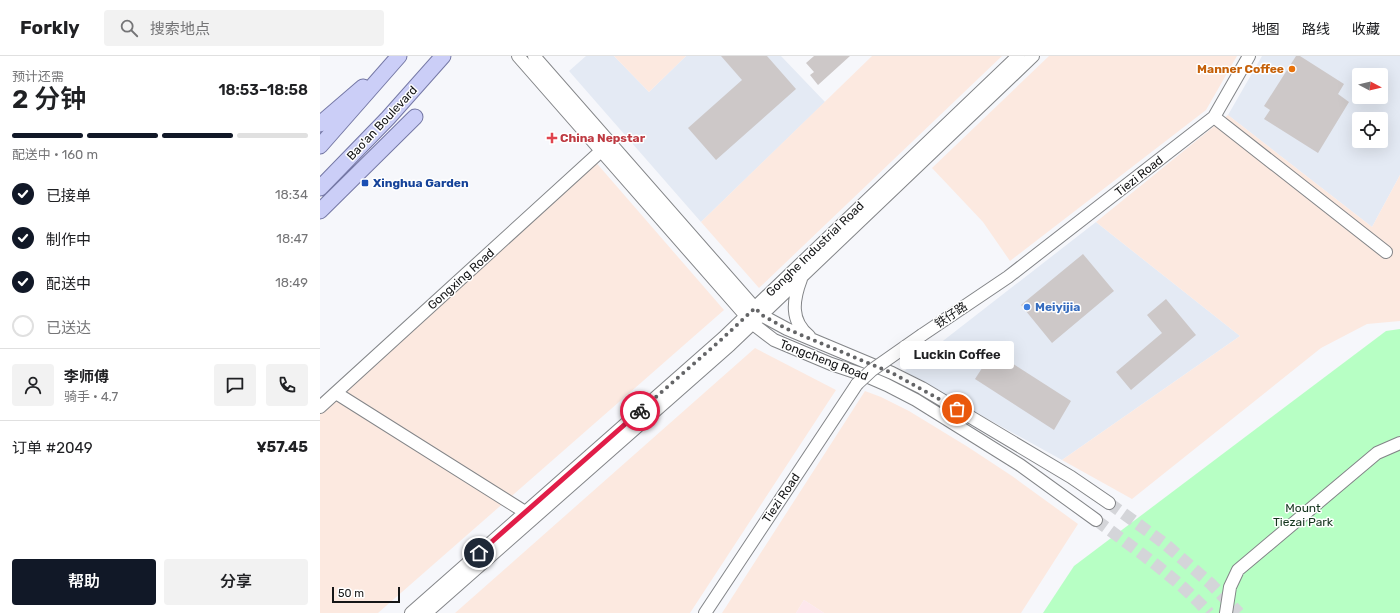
<!DOCTYPE html>
<html lang="zh">
<head>
<meta charset="utf-8">
<style>
  :root { --surface:#fff; --page:#f2f2f2; --text:#202124; --muted:#757577; --line:#e0e0e0; --accent:#111827 }
  body { margin:0; font-family:Rubik,"Noto Sans SC",sans-serif; background:var(--page); color:var(--text); height:100vh; display:flex; flex-direction:column; font-size:15px; white-space:nowrap }
  * { box-sizing:border-box; margin:0 }
  p { font-size:13px; color:var(--muted) }
  .icon { flex:none; width:22px; height:22px; fill:none; stroke:currentColor; stroke-width:2; stroke-linecap:round; stroke-linejoin:round }
  .map { position:relative; flex:1; overflow:hidden }
  .sheet { display:flex; flex-direction:column; background:var(--surface); width:320px }
  .sheet>* { flex:none }
  .needle { width:26px; rotate:97deg }
  .fabs { position:absolute; left:1032px; top:12px; display:grid; gap:8px }
  .fabs a { display:grid; place-items:center; width:36px; height:36px; border-radius:4px; background:var(--surface); box-shadow:0 4px 16px #0002; font-size:20px }
  .scale { position:absolute; left:12px; bottom:10px; width:68px; box-sizing:border-box; padding-left:4px; border:2px solid #151617; border-top:0; font-size:11px; line-height:14px; white-space:nowrap; color:#151617; -webkit-text-stroke:3px #fff; paint-order:stroke }
  .pin { position:absolute; display:grid; place-items:center; width:34px; height:34px; color:#fff; margin:-17px; border:2px solid #fff; border-radius:50%; box-shadow:0 1px 4px #0007 }
  .courier { position:absolute; display:grid; place-items:center; width:40px; height:40px; margin:-20px; border:3px solid #e11d48; border-radius:50%; background:#fff; color:#222; box-shadow:0 1px 5px #0007 }
  .bubble { position:absolute; height:28px; border-radius:4px; background:var(--surface); box-shadow:0 4px 16px #0002; font-size:13px; font-weight:600; line-height:28px; text-align:center }
  .overview em { font-style:normal; font-weight:600 }
  .overview div { display:flex; flex-direction:column-reverse }
  .overview { display:flex; align-items:center; justify-content:space-between; height:68px; padding:0 12px }
  h1 { font-size:26px; font-weight:600; line-height:30px }
  .bar { display:grid; grid-template-columns:repeat(4,1fr); gap:6px 4px; align-content:center; height:48px; padding:0 12px }
  .bar i { height:5px; border-radius:3px; background:var(--line) }
  .bar .selected { background:var(--accent) }
  .bar p { grid-column:span 4 }
  .line { display:flex; align-items:center; gap:10px; padding:0 12px; border-top:1px solid var(--line) }
  .line div { flex:1 }
  .round { display:grid; place-items:center; flex:none; width:42px; height:42px; border-radius:4px; background:var(--page) }
  ol { padding:0 12px; list-style:none }
  li { display:flex; align-items:center; gap:12px; height:44px }
  li p { margin-inline-start:auto }
  li .icon { padding:4px; border-radius:50%; background:var(--accent); color:#fff; stroke-width:4 }
  li:last-child { color:var(--muted) }
  li i { width:22px; height:22px; border:2px solid var(--line); border-radius:50% }
  .action { display:flex; gap:8px; margin-top:auto; padding:8px 12px }
  .action a { flex:1; height:46px; border-radius:4px; background:var(--accent); color:#fff; font-size:16px; font-weight:600; line-height:46px; text-align:center }
  .action a+a { background:var(--page); color:var(--text) }
  header { display:flex; align-items:center; gap:24px; box-sizing:border-box; height:56px; padding:0 20px; background:var(--surface); border-bottom:1px solid var(--line) }
  header strong { font-size:19px }
  nav { display:flex; gap:22px; margin-inline-start:auto; font-size:14px }
  .search { width:280px; height:36px; background:var(--page); display:flex; align-items:center; gap:10px; box-sizing:border-box; padding:0 14px; border-radius:4px; color:var(--muted); font-size:15px }
  main { display:flex; flex:1; min-height:0 }
  .map>svg:first-child { display:block }
</style>
</head>
<body>
<header>
<strong>Forkly</strong>
<div class="search"><svg class="icon" aria-label="search" viewBox="0 0 24 24"><circle cx="10" cy="10" r="6"/><path d="M15 15l6 6"/></svg>搜索地点</div>
<nav><a>地图</a><a>路线</a><a>收藏</a></nav>
</header>
<main>
<section class="sheet">
<div class="overview"><div><h1>2 分钟</h1><p>预计还需</p></div><em>18:53–18:58</em></div>
<div class="bar"><i class="selected"></i><i class="selected"></i><i class="selected"></i><i></i><p>配送中 · 160 m</p></div>
<ol>
<li><svg class="icon" aria-label="check" viewBox="0 0 24 24"><path d="M5 12l5 5 9-10"/></svg>已接单<p>18:34</p></li>
<li><svg class="icon" aria-label="check" viewBox="0 0 24 24"><path d="M5 12l5 5 9-10"/></svg>制作中<p>18:47</p></li>
<li><svg class="icon" aria-label="check" viewBox="0 0 24 24"><path d="M5 12l5 5 9-10"/></svg>配送中<p>18:49</p></li>
<li><i></i>已送达</li>
</ol>
<div class="line" style="height:72px"><a class="round"><svg class="icon" aria-label="person" viewBox="0 0 24 24"><circle cx="12" cy="8" r="4"/><path d="M4 21q1-7 8-7t8 7"/></svg></a><div><b>李师傅</b><p>骑手 · 4.7</p></div><a class="round"><svg class="icon" aria-label="chat" viewBox="0 0 24 24"><path d="M4 5h16v11H9l-5 4z"/></svg></a><a class="round"><svg class="icon" aria-label="phone" viewBox="0 0 24 24"><path d="M5 4h4l2 5-3 2q2 4 5 5l2-3 5 2v4C11 20 4 13 5 4z"/></svg></a></div>
<div class="line" style="height:52px"><div>订单 #2049</div><b>¥57.45</b></div>
<div class="action"><a>帮助</a><a>分享</a></div>
</section>
<div class="map">
<svg width="1080" height="557" viewBox="0 0 1080 557">
  <rect width="100%" height="100%" fill="#f6f7fb"/>
  <path fill="#e4eaf4" fill-rule="evenodd" d="M266 0H294L329 36 366 0H461L505 46 381 166 249 15Z
    M942 0H1080V119L1052 171 908 59ZM1039 19H1061V41H1039ZM1039 63H1061V85H1039Z
    M776 166 920 280 742 404 583 316Z"/>
  <path fill="#fce9e0" d="M294 0H366L329 36Z
    M552 0H682L439 232 381 166Z
    M729 0H917L886 54 690 205 663 166 612 112Z
    M908 59 1052 171 1080 119V265L1047 268 1001 292 812 443 742 404 920 280 776 166Z
    M273 103 404 254 58 557H0V351Z
    M435 292 516 334 370 557H135Z
    M545 335 561 341 589 355 648 391 692 420 758 468 701 557H504L484 544 476 557H402Z"/>
  <path fill="#fde7eb" d="M484 544 504 557H476Z"/>
  <path fill="#b7ffc4" d="M1080 273V557H723L754 510 1066 275Z"/>
  <path fill="#cdc8c8" d="M401 0H447L476 33 396 104 368 72 422 24Z
    M494 0H530L498 29 490 19 494 16 486 7Z
    M976 0H980L1024 28 1018 38 1029 46 998 97 944 63 950 54 944 50Z
    M763 198 794 235 732 287 701 249Z
    M846 243 876 279 811 334 796 316 842 277 827 259Z
    M673 295 751 345 734 374 655 323Z"/>
  <g fill="none" stroke-linecap="round" stroke-linejoin="round">
    <path stroke="#d4d5d9" stroke-width="12" stroke-dasharray="12 6" stroke-linecap="butt" d="M789 447 844 487 891 528 919 557
      M776 464C815 493 856 521 889 557"/>
    <defs>
      <path id="minor" d="M198 0 433 268 454 284 511 308 544 319 567 329 596 344 700 409 776 464
        M214 0 441 259 467 273 572 317 602 332 751 421 789 447
        M894 61 1066 196
        M481 223C473 244 470 265 489 280
        M602 279 688 221 894 61 929 0
        M16 337 205 456
        M0 351 281 95
        M91 557 403 282 698 0
        M106 557 410 289 713 0
        M385 557 537 328
        M906 557 910 531 918 514 1057 397 1080 387"/>
      <path id="major" d="M0 68 43 31
        M0 90 79 0
        M0 132 68 62 123 0
        M0 155 95 61"/>
    </defs>
    <use href="#minor" stroke="#838588" stroke-width="14"/>
    <use href="#major" stroke="#7578a5" stroke-width="17"/>
    <use href="#minor" stroke="#fff" stroke-width="12"/>
    <use href="#major" stroke="#cbcef7" stroke-width="15"/>
    <defs>
      <path id="minor-bridge" d="M537 328 552 314 602 279"/>
    </defs>
    <use href="#minor-bridge" stroke="#838588" stroke-width="14" stroke-linecap="butt"/>
    <use href="#minor-bridge" stroke="#fff" stroke-width="12"/>
  </g>
  <g fill="none" stroke-linecap="round" stroke-linejoin="round">
    <path stroke="#646567" stroke-width="4" stroke-dasharray="0 7.2" d="M320 355 403 282 435 252 442 259 467 273 572 317 637 353"/>
    <path stroke="#e11d48" stroke-width="5" d="M159 497 320 355"/>
  </g>
  <circle fill="#e8710a" stroke="#fff" stroke-width="1.5" cx="972" cy="13" r="4"/>
  <path fill="#e0444e" stroke="#fff" stroke-width="1.5" d="M230 76h4v4h4v4h-4v4h-4v-4h-4v-4h4z"/>
  <rect fill="#1a4fb4" stroke="#fff" stroke-width="1.5" x="41" y="123" width="8" height="8" rx="2"/>
  <circle fill="#3f7fe0" stroke="#fff" stroke-width="1.5" cx="707" cy="251" r="4"/>
  <g text-anchor="middle" dominant-baseline="central" stroke-width="3" stroke-linejoin="round" paint-order="stroke">
    <g font-size="12" font-weight="bold" fill="#c56008" stroke="#fff" text-anchor="end">
      <text x="964" y="13">Manner Coffee</text>
    </g>
    <g font-size="12" fill="#151617" stroke="#fff">
      <text transform="translate(62 67) rotate(-47)">Bao'an Boulevard</text>
      <text transform="translate(819 120) rotate(-38)">Tiezi Road</text>
      <text transform="translate(495 193) rotate(-44)">Gonghe Industrial Road</text>
      <text transform="translate(141 223) rotate(-42)">Gongxing Road</text>
      <text transform="translate(631 259) rotate(-34)">铁仔路</text>
      <text transform="translate(504 304) rotate(21)">Tongcheng Road</text>
      <text transform="translate(461 442) rotate(-56)">Tiezi Road</text>
    </g>
    <g font-size="12" font-weight="bold" fill="#be3a42" stroke="#fff" text-anchor="start">
      <text x="240" y="82">China Nepstar</text>
    </g>
    <g font-size="12" font-weight="bold" fill="#164399" stroke="#fff" text-anchor="start">
      <text x="53" y="127">Xinghua Garden</text>
    </g>
    <g font-size="12" font-weight="bold" fill="#366cbe" stroke="#fff" text-anchor="start">
      <text x="715" y="251">Meiyijia</text>
    </g>
    <g font-size="12" fill="#14351d" stroke="#fff">
      <text x="983" y="452">Mount<tspan x="983" dy="14">Tiezai Park</tspan></text>
    </g>
  </g>
</svg>
<div class="fabs">
<a><svg class="needle" viewBox="-14 -14 28 28"><path d="M0-13l5 13h-10z" fill="#e53935"/><path d="M0 13l5-13h-10z" fill="#757577"/></svg></a>
<a><svg class="icon" aria-label="locate" viewBox="0 0 24 24"><circle cx="12" cy="12" r="6"/><path d="M12 2v4M12 18v4M2 12h4M18 12h4"/></svg></a>
</div>
<div class="scale">50 m</div>
<div class="pin" style="left:637px;top:353px;background:#ea580c"><svg class="icon" aria-label="bag" viewBox="0 0 24 24"><path d="M5 8h14l-1 12H6zM9 8a3 3 0 0 1 6 0"/></svg></div>
<div class="pin" style="left:159px;top:497px;background:#1f2937"><svg class="icon" aria-label="home" viewBox="0 0 24 24"><path d="M3 11l9-7 9 7M6 9v11h12V9"/></svg></div>
<div class="courier" style="left:320px;top:355px"><svg class="icon" aria-label="bike" viewBox="0 0 24 24"><circle cx="6" cy="16" r="4"/><circle cx="18" cy="16" r="4"/><path d="M6 16l4-8h5l3 8M10 8l3 8H6M13 5h3"/></svg></div>
<div class="bubble" style="left:580px;top:285px;width:114px">Luckin Coffee</div>
</div>
</main>
</body>
</html>
